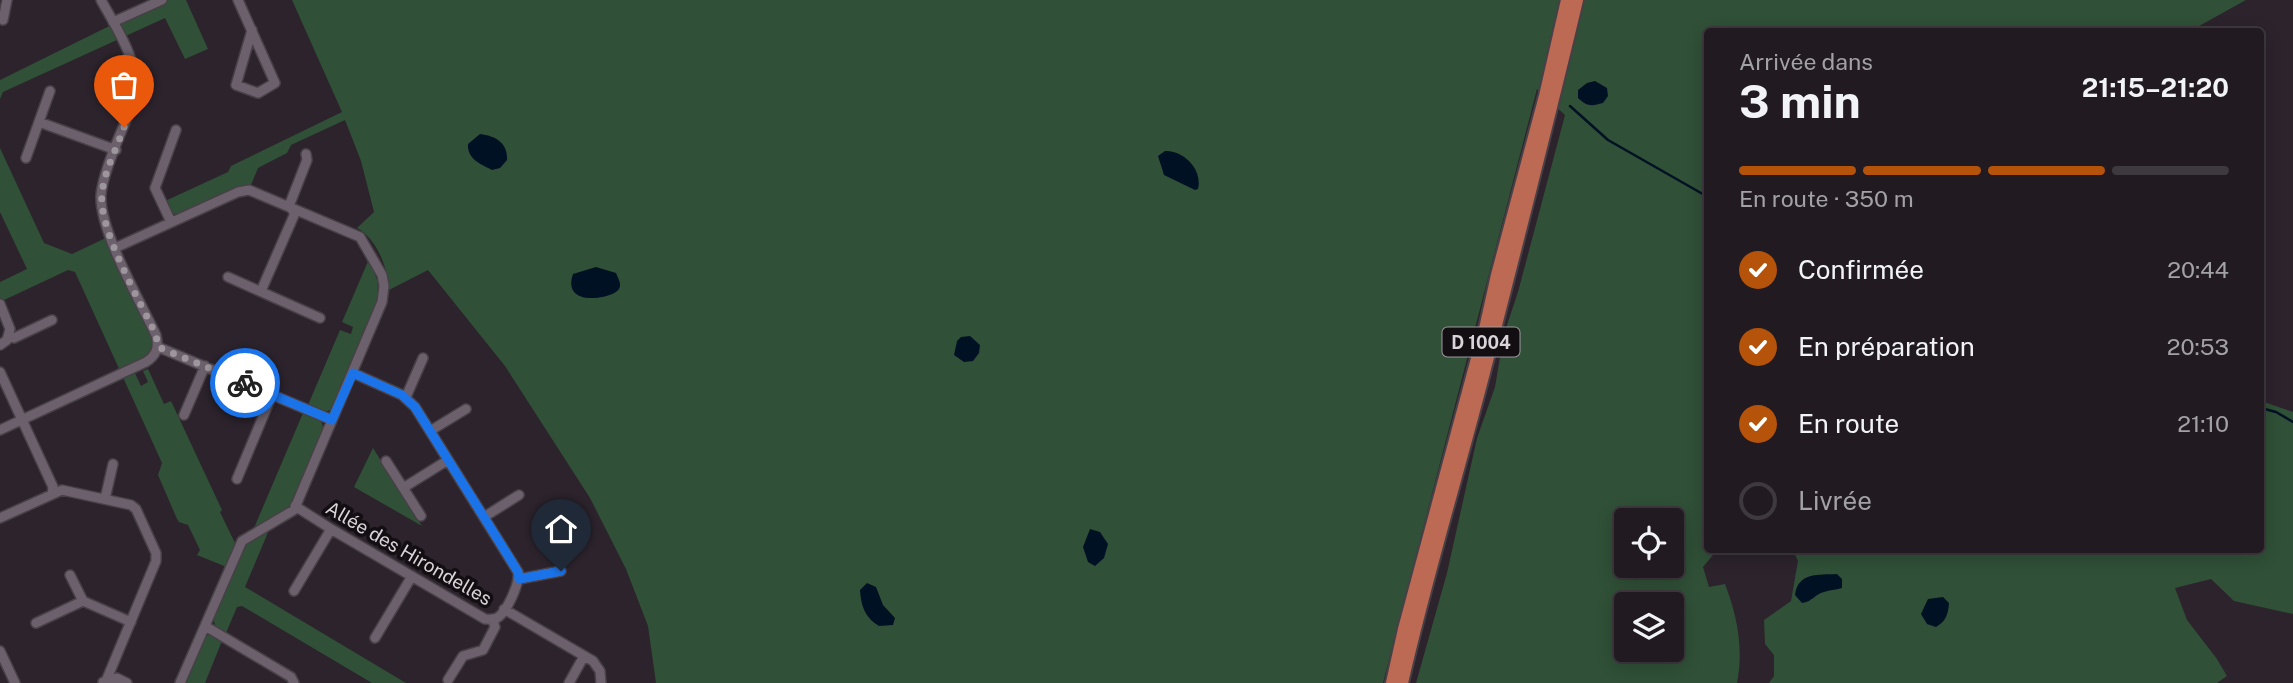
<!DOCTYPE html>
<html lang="fr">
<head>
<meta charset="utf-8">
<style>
  :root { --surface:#211a21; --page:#2d272e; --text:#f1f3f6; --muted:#a2a1a5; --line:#3e383f; --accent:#b45309 }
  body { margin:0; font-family:"Public Sans",sans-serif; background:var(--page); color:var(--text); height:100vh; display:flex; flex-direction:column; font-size:26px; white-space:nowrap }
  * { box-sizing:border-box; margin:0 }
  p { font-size:23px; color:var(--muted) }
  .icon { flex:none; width:38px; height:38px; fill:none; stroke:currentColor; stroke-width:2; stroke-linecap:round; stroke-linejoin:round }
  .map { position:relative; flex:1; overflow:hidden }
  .details { position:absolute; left:1704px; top:28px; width:560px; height:525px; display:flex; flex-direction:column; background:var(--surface); border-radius:7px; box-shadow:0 4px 18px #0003,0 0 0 2px var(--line) }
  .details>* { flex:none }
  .fabs { position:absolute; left:1614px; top:508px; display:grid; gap:14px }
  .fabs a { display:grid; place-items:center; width:70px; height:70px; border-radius:7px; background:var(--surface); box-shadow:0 4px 18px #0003,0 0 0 2px var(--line); font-size:35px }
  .pin { position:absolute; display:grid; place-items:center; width:60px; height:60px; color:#fff; margin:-72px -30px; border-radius:50% 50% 50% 0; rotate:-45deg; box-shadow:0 0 7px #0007 }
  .pin .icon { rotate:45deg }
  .courier { position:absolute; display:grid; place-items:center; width:70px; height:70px; margin:-35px; border:5px solid #1a73e8; border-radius:50%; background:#fff; color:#222; box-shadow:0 2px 9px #0007 }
  .summary em { font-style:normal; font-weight:700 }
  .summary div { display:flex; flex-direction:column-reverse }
  .summary { display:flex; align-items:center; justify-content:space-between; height:119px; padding:0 35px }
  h1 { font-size:46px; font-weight:700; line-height:52px }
  .bar { display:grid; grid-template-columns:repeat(4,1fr); gap:10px 7px; align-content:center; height:84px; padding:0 35px }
  .bar i { height:9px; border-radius:5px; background:var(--line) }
  .bar .current { background:var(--accent) }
  .bar p { grid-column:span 4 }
  ol { padding:0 35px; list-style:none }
  li { display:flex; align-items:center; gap:21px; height:77px }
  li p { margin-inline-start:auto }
  li .icon { padding:7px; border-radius:50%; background:var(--accent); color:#fff; stroke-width:4 }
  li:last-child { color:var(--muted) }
  li i { width:38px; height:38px; border:4px solid var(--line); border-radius:50% }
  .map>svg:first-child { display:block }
</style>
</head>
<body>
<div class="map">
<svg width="2293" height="683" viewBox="0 0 2293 683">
  <rect width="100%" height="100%" fill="#2c232c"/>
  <path fill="#305037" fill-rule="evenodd" d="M162 0H186L208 49 185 59 165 18 3 92 0 99V80Z
    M292 0H2246L2190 31 1708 32V550H1717L1703 567 1709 587 1725 584C1737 615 1744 649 1737 683H1416L1447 573 1477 438 1495 387 1504 334 1518 292 1565 115 1537 89 1383 683H656L648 626 626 569 590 498 505 366 428 270 389 290C388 268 377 239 357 228L374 212 361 161 345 120 291 145 287 153 258 168 251 185C228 184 189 220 171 213L165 201 228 172 231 166 342 112ZM1626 520H1671V565H1626ZM1626 604H1671V649H1626Z
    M0 148 44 243 72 254 110 236 158 347 133 369 141 386 148 382 143 371 148 369 164 404 171 401 222 510 220 512 235 543 242 541 229 568 197 555 200 550 188 525 179 522 177 519 158 475 162 463 75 272 68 270 0 302V282L27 269 0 212Z
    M369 259 378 282 377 303 335 402 331 410 323 412 308 405 340 330 351 334 353 327 342 322Z
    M2261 401 2293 412V614L2234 601 2211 579 2175 588 2187 620 2217 659 2227 676 2217 683H1769L1774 676V655L1765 644 1764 620 1791 601 1798 561 1793 550H2261Z
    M303 413 321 420 324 431 291 507 275 518 254 528Z
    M373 448 422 526 354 487Z
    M269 530 245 587 406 683H372L242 606 237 607 226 633 216 627 213 619 243 547 245 543Z
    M209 635 222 641 205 683H184L204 637Z"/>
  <path fill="#001124" d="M1595 81 1607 88 1608 96 1603 103C1592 106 1587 107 1578 98V90L1587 83Z
    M480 134C496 136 508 143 507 160L500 168 492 170C480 164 467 159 468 144Z
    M1165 151C1183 150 1203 169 1198 189L1195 190 1164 175 1158 156Z
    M596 267 616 273C618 278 622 284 619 289 613 299 561 308 573 274Z
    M970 336 980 345 979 353 973 361 964 362 954 355 957 341 961 337Z
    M1090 529 1100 532 1108 544 1104 558 1095 566 1088 562 1083 547Z
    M1837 574 1842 579V588C1835 590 1830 590 1824 592 1815 594 1812 602 1802 603L1795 595C1798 572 1818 575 1837 574Z
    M867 583 876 587 883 605 895 618 893 625 879 626C865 618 861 606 860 590Z
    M1943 597 1949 603C1948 615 1946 621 1936 627L1927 624 1921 614 1928 599Z"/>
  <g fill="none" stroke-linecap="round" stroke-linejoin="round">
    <path stroke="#001124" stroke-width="2.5" d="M1570 106 1608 140 1708 197
      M2261 408 2276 412 2293 422"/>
    <defs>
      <path id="minor" d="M238 0 275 83 258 93 236 85 252 30
        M3 20 7 0
        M113 22 162 0
        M39 122 116 150
        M26 158 50 91
        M289 206 307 160 306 154
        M171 222 155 188 176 130
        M115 248 238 192 249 190 360 237 382 275 384 286 382 302 294 510 242 541 180 683
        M228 277 320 318
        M261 291 295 213 290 207
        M0 304 10 329 7 340 0 345
        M10 336 14 338 52 320
        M158 347 332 420
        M0 372 53 487 52 494
        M406 397 423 358
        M184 415 205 366
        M0 430 146 362C157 355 159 347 156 335 140 301 99 230 101 195 103 171 125 123 135 99 141 64 117 29 101 0
        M430 431 466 409
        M386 461 421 516
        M237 479 272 395
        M403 488 448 460
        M105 499 113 464
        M295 506 331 529 485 619C490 619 492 620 497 618 507 612 520 583 518 572L415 407 402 395 353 373
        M484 517 519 495
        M0 518 62 490 131 505 136 509 156 553V561L106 681
        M70 575 83 601 131 622
        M519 579 561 571
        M294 591 331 529
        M504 609 593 661 600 671 601 683
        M36 623 83 601
        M205 626 291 677 294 683
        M375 638 412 576
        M0 651 15 683
        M448 680 463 656 483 650 495 627 492 619
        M103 682 117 678 127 683
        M569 683 584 656"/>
      <path id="highway" d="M1392 683 1404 629 1485 329 1497 275 1545 96 1567 0
        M1402 683C1429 564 1466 448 1495 329 1523 219 1551 110 1577 0"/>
    </defs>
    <use href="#minor" stroke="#474047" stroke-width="12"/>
    <use href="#highway" stroke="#474047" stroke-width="16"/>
    <use href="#minor" stroke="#6b606b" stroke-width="9"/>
    <use href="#highway" stroke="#bc6a53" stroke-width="12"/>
  </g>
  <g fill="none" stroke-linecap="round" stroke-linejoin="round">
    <path stroke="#9d969d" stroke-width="7" stroke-dasharray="0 12.6" d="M124 127C117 148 104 171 102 194 98 229 140 301 156 335L158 347 245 383"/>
    <path stroke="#1a73e8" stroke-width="9" d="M245 383 332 420 353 373 402 395 415 407 507 554 518 572 519 579 561 571"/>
  </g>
  <g text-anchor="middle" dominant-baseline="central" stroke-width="7" stroke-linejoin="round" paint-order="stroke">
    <rect fill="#120e12" stroke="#9e999e" stroke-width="2" x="1442.5" y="327.5" width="77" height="29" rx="5"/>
    <g font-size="18" font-weight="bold" fill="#dad4da">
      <text x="1481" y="342">D 1004</text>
    </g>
    <g font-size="19" fill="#dad4da" stroke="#120e12">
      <text transform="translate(409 553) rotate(30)">Allée des Hirondelles</text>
    </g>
  </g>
</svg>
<div class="fabs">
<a><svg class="icon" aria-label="locate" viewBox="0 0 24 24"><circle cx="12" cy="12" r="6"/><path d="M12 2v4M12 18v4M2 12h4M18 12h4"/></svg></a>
<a><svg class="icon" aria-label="layers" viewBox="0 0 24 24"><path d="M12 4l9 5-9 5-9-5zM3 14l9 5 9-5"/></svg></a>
</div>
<div class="pin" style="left:124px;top:127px;background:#ea580c"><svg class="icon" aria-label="bag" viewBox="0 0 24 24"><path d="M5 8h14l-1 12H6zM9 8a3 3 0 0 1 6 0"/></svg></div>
<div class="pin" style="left:561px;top:571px;background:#1f2937"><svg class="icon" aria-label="home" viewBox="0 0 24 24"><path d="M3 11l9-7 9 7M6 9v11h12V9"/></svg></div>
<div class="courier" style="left:245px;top:383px"><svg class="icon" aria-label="bike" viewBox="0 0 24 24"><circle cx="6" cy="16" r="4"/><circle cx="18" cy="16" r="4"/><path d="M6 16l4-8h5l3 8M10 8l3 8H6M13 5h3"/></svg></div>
<section class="details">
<div class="summary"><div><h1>3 min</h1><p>Arrivée dans</p></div><em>21:15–21:20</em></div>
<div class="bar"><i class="current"></i><i class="current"></i><i class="current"></i><i></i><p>En route · 350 m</p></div>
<ol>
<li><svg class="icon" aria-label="check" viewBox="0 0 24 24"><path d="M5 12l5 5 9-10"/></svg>Confirmée<p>20:44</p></li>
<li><svg class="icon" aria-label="check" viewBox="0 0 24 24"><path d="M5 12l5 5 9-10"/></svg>En préparation<p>20:53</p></li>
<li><svg class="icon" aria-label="check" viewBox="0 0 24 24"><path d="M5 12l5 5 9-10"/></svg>En route<p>21:10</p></li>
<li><i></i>Livrée</li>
</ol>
</section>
</div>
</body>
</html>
